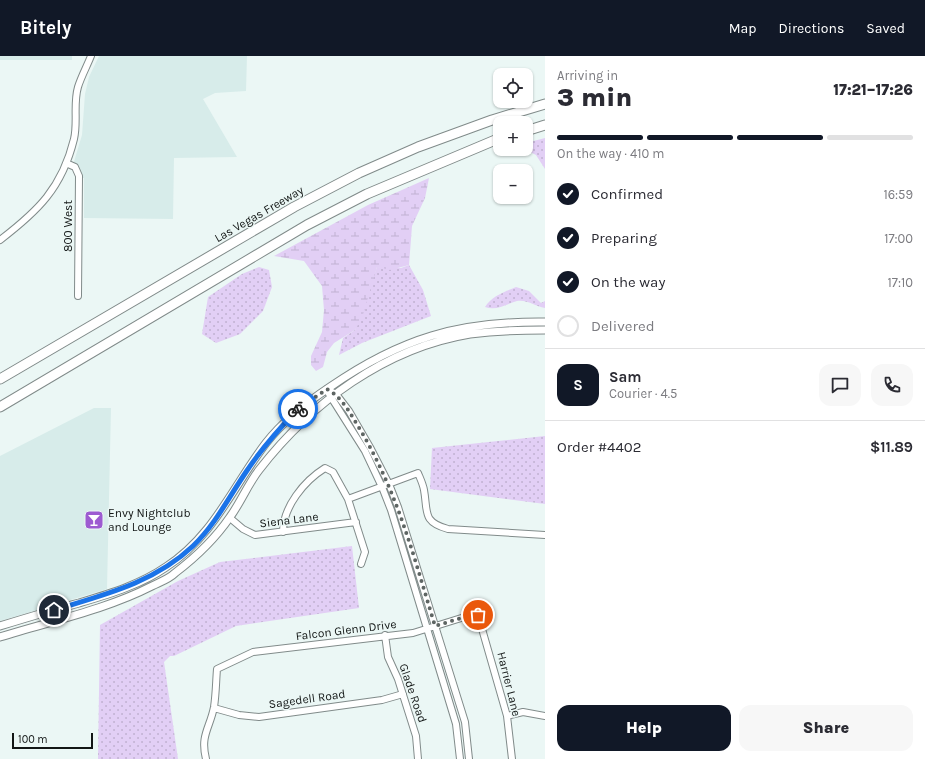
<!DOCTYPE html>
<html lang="en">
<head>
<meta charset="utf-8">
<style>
  :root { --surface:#fff; --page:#f7f7f7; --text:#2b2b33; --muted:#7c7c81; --line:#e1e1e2; --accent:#111827 }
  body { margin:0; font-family:Karla,sans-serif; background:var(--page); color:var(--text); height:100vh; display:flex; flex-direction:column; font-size:15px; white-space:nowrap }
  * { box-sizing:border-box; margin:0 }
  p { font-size:13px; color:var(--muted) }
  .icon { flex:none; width:22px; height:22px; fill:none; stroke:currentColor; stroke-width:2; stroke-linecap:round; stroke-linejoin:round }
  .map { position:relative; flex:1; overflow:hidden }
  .side { display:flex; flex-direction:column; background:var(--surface); width:380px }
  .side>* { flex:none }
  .controls { position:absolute; left:493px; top:12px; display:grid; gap:8px }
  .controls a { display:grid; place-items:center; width:40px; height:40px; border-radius:8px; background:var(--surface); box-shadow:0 1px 3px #0004; font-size:20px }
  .scale { position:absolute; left:12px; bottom:10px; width:81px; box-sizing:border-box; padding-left:4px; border:2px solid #121615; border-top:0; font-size:11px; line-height:14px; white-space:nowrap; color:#121615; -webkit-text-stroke:3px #ebf7f5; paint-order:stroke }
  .pin { position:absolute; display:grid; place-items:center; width:34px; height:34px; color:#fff; margin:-17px; border:2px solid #fff; border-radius:50%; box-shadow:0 1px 4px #0007 }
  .courier { position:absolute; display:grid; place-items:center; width:40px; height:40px; margin:-20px; border:3px solid #1a73e8; border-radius:50%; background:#fff; color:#222; box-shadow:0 1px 5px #0007 }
  .summary em { font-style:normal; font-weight:800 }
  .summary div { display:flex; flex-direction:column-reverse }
  .summary { display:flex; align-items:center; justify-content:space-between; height:68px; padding:0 12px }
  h1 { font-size:26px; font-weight:800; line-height:30px }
  .bar { display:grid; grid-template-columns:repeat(4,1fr); gap:6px 4px; align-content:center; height:48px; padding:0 12px }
  .bar i { height:5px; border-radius:3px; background:var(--line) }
  .bar .selected { background:var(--accent) }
  .bar p { grid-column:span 4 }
  .line { display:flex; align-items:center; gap:10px; padding:0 12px; border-top:1px solid var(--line) }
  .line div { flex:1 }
  .round { display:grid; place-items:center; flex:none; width:42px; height:42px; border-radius:12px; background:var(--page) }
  ol { padding:0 12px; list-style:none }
  li { display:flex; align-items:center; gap:12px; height:44px }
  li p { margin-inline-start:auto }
  li .icon { padding:4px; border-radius:50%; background:var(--accent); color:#fff; stroke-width:4 }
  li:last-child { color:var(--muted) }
  li i { width:22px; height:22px; border:2px solid var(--line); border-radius:50% }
  .action { display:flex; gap:8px; margin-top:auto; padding:8px 12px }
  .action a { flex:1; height:46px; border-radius:12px; background:var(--accent); color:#fff; font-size:16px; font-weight:800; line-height:46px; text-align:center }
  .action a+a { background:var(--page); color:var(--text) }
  header { display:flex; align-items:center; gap:24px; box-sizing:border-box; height:56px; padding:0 20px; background:var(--accent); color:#fff }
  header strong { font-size:19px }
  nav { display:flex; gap:22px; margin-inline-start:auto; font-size:14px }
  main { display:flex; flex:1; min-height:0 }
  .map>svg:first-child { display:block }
</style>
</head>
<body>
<header>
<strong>Bitely</strong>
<nav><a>Map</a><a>Directions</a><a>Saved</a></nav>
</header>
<main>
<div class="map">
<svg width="545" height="703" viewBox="0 0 545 703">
  <defs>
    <pattern id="grass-dots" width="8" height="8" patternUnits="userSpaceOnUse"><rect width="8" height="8" fill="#e2cff5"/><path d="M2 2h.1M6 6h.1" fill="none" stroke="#c1b1d1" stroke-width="1.8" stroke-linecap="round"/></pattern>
    <pattern id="wetland-marsh" width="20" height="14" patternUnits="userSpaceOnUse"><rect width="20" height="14" fill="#e2cff5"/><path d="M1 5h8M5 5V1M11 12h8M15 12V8" fill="none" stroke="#c1b1d1"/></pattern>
  </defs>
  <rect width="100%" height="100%" fill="#ebf7f5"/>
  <path fill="#d7ecea" d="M0 0H72V4H0Z
    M99 0H247L246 35 215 37 203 43 237 101 174 102 173 163 84 162V122H78L73 109 82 79 85 38 89 21Z
    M94 352H111L107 533 0 565V400Z"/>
  <path fill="url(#grass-dots)" d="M545 82V113L536 99 524 93H526V87Z
    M409 209 423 234 431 260 362 287 339 299 343 282 355 274 377 211 401 212Z
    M259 211 269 214 272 231 263 255 240 278 216 287 202 278 208 241 242 218Z
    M516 231 529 235 541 247 545 245V252C535 250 526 243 517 245 506 248 497 255 485 251 492 240 504 236 516 231Z
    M545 380V448L430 433 432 392Z
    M352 490 359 552 236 570 174 600H170L164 606 178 703H98L100 569 178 525 220 506Z"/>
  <path fill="url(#wetland-marsh)" d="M429 122 425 142 412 170 409 209 390 214 377 211 362 262 355 274 334 287 327 296 323 311 316 315 311 309V300L322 276 324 254 322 230 304 205 274 200 368 149Z"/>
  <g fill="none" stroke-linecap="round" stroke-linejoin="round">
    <defs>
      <path id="minor" d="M66 107 75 111 79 120 78 240
        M0 184C38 155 62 132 74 83 78 66 73 48 78 31 81 21 87 10 91 0
        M327 333 336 338 349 355 371 393 389 428 398 451 465 666 469 703
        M329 338 365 395 382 431 391 454 456 668 460 703
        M348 443 418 417C420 422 423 428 424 434 428 456 422 466 448 473L545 479
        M230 462 243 473 255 479 356 466
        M283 476C283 451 304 425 325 412L333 416 348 443 365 496 361 508
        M385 579 388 601 398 623 416 680 418 703
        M214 652 239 659 259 661 382 644 403 638
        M507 660 523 656 545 660
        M206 703C200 679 210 672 214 651 216 638 216 625 217 613L253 596 413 577 471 559H478L507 660 512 703"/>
      <path id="major" d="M0 570C26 562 52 554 79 547 109 538 140 529 166 511 214 480 233 430 266 387 284 364 306 347 330 331 401 282 459 265 545 266
        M0 581C51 565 105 554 152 530 160 526 169 523 175 517 196 501 215 483 230 461 241 446 248 428 259 414 311 347 385 292 470 278 495 275 520 274 545 274"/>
      <path id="highway" d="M526 75 545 69
        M0 323 294 151 359 117 418 91 492 64 545 48
        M0 351 307 169 367 138 500 82"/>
    </defs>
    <use href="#minor" stroke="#818b8a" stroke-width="8"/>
    <use href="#major" stroke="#818b8a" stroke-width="9"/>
    <use href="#highway" stroke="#818b8a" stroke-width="11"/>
    <use href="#minor" stroke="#fff" stroke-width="6"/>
    <use href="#major" stroke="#fff" stroke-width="7"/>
    <use href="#highway" stroke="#fff" stroke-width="9"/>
  </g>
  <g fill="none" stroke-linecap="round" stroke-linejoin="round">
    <path stroke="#5e6563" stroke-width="4" stroke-dasharray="0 7.2" d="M298 353 327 333C343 342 351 359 361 375 398 438 414 501 435 570L471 559H478"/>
    <path stroke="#1a73e8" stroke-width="5" d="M54 554C103 539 154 527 193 490 215 469 229 441 246 416 261 393 279 373 298 353"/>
  </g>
  <defs>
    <symbol id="bar-square" viewBox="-11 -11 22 22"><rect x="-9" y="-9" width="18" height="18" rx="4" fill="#9d5bd1" stroke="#ebf7f5"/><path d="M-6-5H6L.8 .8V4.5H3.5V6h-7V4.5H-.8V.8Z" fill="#fff"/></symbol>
  </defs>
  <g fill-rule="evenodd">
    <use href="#bar-square" x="83" y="453" width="22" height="22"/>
  </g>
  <g text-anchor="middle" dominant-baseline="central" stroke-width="3" stroke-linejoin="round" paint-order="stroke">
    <g font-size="12" fill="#121615" stroke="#ebf7f5">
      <text transform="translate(259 158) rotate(-30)">Las Vegas Freeway</text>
      <text transform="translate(68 170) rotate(-90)">800 West</text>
      <text transform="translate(289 464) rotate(-7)">Siena Lane</text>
      <text transform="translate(346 574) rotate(-7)">Falcon Glenn Drive</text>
      <text transform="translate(509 628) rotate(76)">Harrier Lane</text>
      <text transform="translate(413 637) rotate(71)">Glade Road</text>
      <text transform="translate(307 643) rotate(-8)">Sagedell Road</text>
    </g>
    <g font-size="12" fill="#121615" stroke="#ebf7f5" text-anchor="start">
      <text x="108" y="457">Envy Nightclub<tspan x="108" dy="14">and Lounge</tspan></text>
    </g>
  </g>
</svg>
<div class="controls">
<a><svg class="icon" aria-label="locate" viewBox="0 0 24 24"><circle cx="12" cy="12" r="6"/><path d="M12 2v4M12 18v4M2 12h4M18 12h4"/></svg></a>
<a>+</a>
<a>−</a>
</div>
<div class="scale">100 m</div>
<div class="pin" style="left:478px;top:559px;background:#ea580c"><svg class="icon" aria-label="bag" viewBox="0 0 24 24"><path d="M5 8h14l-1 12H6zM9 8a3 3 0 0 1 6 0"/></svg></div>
<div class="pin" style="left:54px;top:554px;background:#1f2937"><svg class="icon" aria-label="home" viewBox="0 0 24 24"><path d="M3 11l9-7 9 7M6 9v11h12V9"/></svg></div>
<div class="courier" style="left:298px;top:353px"><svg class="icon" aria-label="bike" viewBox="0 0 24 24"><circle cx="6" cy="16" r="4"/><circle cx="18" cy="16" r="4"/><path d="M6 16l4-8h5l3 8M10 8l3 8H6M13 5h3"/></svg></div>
</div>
<section class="side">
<div class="summary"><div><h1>3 min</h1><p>Arriving in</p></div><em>17:21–17:26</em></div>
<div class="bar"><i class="selected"></i><i class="selected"></i><i class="selected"></i><i></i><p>On the way · 410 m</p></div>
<ol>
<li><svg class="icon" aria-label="check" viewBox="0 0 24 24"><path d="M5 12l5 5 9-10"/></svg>Confirmed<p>16:59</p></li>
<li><svg class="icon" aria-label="check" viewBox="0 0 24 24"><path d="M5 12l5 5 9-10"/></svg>Preparing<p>17:00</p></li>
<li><svg class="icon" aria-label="check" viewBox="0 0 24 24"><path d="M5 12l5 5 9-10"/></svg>On the way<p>17:10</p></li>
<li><i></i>Delivered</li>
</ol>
<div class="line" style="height:72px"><b class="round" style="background:var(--accent);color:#fff">S</b><div><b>Sam</b><p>Courier · 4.5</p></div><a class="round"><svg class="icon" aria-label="chat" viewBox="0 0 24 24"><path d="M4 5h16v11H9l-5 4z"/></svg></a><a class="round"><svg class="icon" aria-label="phone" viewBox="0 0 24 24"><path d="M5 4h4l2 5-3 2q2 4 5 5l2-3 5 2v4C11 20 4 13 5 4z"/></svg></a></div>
<div class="line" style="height:52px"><div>Order #4402</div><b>$11.89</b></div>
<div class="action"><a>Help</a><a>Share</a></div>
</section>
</main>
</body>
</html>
